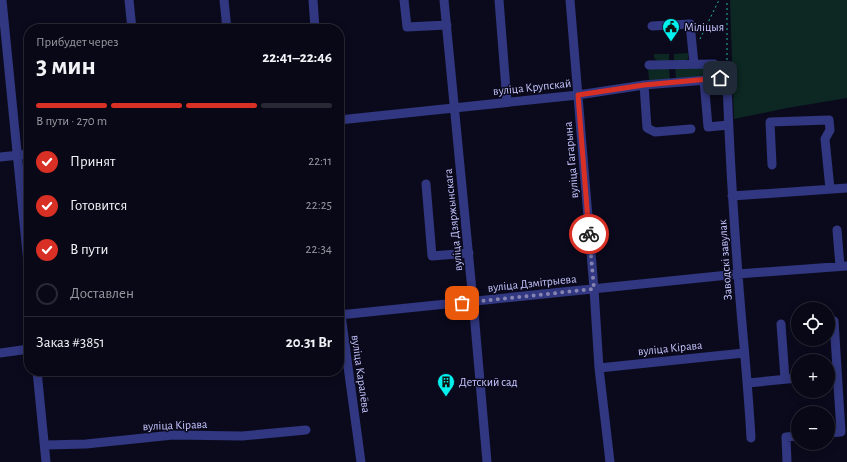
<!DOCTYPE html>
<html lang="ru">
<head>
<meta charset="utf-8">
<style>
  :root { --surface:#080816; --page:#11111f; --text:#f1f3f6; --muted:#989aa1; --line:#292935; --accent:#d93025 }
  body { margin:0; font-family:"Alegreya Sans",sans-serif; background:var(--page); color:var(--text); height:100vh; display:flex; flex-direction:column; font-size:15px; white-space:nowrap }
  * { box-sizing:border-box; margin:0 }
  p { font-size:13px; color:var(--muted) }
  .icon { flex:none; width:22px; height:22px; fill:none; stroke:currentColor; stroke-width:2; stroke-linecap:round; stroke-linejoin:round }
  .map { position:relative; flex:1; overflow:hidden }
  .sheet { position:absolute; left:24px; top:24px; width:320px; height:352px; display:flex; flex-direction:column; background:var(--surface); border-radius:16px; box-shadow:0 2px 10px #0003,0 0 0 1px var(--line) }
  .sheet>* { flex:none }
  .buttons { position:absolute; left:791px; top:302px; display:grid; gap:8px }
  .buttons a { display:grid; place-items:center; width:44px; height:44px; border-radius:50%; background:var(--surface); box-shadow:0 2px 10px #0003,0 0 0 1px var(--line); font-size:20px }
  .pin { position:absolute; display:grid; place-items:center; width:34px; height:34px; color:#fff; margin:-17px; border-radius:8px; box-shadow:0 2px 6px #0006 }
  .courier { position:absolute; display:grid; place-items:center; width:40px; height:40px; margin:-20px; border:3px solid #d93025; border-radius:50%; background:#fff; color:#222; box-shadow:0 1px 5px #0007 }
  .headline em { font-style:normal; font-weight:700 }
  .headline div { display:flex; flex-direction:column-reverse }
  .headline { display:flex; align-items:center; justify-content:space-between; height:68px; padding:0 12px }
  h1 { font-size:26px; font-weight:700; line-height:30px }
  .bar { display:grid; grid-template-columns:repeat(4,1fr); gap:6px 4px; align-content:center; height:48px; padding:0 12px }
  .bar i { height:5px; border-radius:3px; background:var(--line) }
  .bar .active { background:var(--accent) }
  .bar p { grid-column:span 4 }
  .line { display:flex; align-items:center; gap:10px; padding:0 12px; border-top:1px solid var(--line) }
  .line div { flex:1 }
  ol { padding:0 12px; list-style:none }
  li { display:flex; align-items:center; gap:12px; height:44px }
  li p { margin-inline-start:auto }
  li .icon { padding:4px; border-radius:50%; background:var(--accent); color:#fff; stroke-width:4 }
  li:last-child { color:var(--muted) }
  li i { width:22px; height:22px; border:2px solid var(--line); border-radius:50% }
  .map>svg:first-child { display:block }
</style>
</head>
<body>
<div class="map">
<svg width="847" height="462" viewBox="0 0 847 462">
  <rect width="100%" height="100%" fill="#0b0a1d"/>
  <path fill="#0d2723" d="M730 0H847V98L787 108 734 119Z
    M688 53V59L684 61H674V54Z
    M654 54H669V62L656 60 654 57Z
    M709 66 717 77 676 79 675 67Z
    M648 68H669L670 80H649Z"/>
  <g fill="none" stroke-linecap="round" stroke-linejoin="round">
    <path stroke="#23b69c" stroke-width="1" stroke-dasharray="2 3" stroke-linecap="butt" d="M700 39 719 0
      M727 70V0"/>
    <path stroke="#313780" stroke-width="9" d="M2 0 29 273
      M129 0 132 29
      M224 0 227 29
      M313 0 315 29
      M404 0 407 27 447 25
      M444 0 473 301 487 462
      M499 0 507 102
      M570 0 594 289 599 368 610 462
      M652 26 690 24 694 64
      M649 65 714 64 720 79
      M704 80 708 127 728 125
      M644 85 647 128 655 132 691 129
      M339 120 578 95 644 85 720 79H727C729 144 733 209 738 274 742 329 748 383 751 438
      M0 157 29 154
      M772 165 770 122 829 120 830 130 825 139 830 189
      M426 184 432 256 469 253
      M732 196 847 188
      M837 230 840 266
      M339 288 341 315 361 462
      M339 315 738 274 847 266
      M781 324 785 379
      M0 353 29 349
      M599 368 744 353
      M37 371 46 462
      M748 383 798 378
      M828 433 841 432 834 321
      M45 445 86 444 173 435 242 436 306 430
      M787 462 786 437 798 436"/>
  </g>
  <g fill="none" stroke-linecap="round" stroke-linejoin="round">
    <path stroke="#8584b0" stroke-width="4" stroke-dasharray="0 7.2" d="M462 303 594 289 589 234"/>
    <path stroke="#d93025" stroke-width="5" d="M589 234 578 95 644 85 720 78"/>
  </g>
  <defs>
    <symbol id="civic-pin" viewBox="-11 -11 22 30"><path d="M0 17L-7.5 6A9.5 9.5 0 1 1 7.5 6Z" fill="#00f1ee" stroke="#0b0a1d"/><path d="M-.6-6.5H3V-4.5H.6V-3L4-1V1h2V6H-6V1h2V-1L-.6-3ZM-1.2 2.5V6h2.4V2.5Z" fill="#111"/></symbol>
    <symbol id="building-pin" viewBox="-11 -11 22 30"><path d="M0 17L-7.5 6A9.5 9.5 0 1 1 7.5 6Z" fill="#00f1ee" stroke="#0b0a1d"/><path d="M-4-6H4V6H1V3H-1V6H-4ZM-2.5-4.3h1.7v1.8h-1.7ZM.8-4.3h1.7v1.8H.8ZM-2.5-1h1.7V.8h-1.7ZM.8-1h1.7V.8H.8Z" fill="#111"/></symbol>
  </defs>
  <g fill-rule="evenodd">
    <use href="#civic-pin" x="661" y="17" width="20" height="27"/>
    <use href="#building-pin" x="436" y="372" width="20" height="27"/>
  </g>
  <g text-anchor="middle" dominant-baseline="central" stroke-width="3" stroke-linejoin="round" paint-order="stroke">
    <g font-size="12" fill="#c6c6ff" stroke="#0b0a1d" text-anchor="start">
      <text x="684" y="27">Міліцыя</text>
      <text x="459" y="382">Детский сад</text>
    </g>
    <g font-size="12" fill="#c6c6ff" stroke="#0b0a1d">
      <text transform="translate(532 87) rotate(-6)">вуліца Крупскай</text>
      <text transform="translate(571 160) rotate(-95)">вуліца Гагарына</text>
      <text transform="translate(453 220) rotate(-96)">вуліца Дзяржынскага</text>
      <text transform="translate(725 260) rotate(-94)">Заводскі завулак</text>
      <text transform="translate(532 283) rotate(-6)">вуліца Дзмітрыева</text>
      <text transform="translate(670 348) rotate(-6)">вуліца Кірава</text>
      <text transform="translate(361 374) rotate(82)">вуліца Каралёва</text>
      <text transform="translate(175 425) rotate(-2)">вуліца Кірава</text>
    </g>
  </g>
</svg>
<div class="buttons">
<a><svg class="icon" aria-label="locate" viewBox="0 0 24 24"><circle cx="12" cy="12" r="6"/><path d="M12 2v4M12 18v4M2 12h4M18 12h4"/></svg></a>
<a>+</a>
<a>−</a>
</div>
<div class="pin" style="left:462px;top:303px;background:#ea580c"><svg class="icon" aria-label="bag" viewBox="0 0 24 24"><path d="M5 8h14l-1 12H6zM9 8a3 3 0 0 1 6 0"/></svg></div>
<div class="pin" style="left:720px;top:78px;background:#1f2937"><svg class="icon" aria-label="home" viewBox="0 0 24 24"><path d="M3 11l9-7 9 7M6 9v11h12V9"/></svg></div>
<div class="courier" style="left:589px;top:234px"><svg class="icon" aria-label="bike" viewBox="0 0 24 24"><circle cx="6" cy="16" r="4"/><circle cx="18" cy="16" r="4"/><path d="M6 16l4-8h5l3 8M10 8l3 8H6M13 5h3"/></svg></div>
<section class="sheet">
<div class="headline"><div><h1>3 мин</h1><p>Прибудет через</p></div><em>22:41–22:46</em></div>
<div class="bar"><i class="active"></i><i class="active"></i><i class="active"></i><i></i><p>В пути · 270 m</p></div>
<ol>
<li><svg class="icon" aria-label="check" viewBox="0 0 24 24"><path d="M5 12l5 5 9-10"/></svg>Принят<p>22:11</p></li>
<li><svg class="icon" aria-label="check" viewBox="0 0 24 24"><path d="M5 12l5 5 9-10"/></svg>Готовится<p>22:25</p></li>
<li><svg class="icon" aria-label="check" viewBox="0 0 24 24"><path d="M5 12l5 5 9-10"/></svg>В пути<p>22:34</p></li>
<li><i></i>Доставлен</li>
</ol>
<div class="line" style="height:52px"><div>Заказ #3851</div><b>20.31 Br</b></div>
</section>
</div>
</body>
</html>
